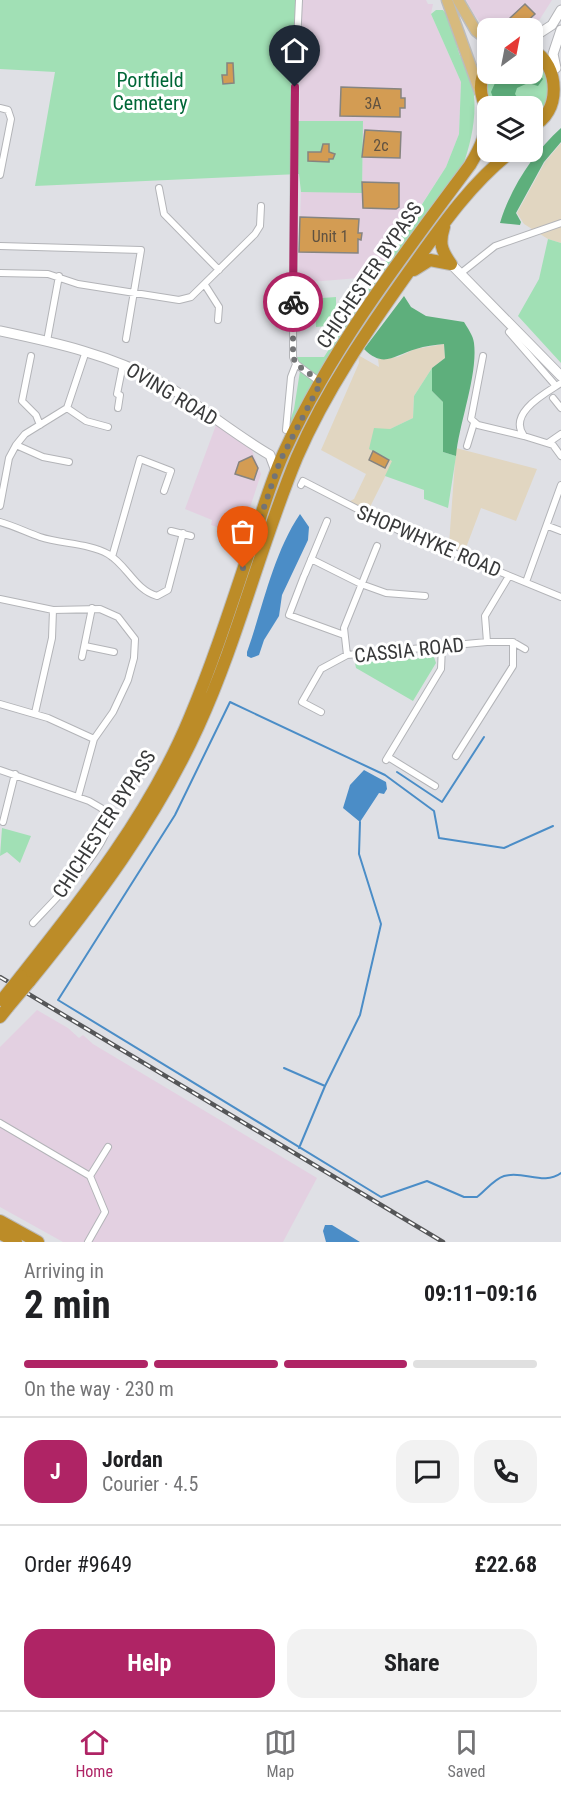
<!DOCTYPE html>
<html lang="en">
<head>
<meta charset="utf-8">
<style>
  :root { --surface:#fff; --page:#f2f2f2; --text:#202124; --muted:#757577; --line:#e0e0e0; --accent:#af2465 }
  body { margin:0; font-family:"Roboto Condensed",sans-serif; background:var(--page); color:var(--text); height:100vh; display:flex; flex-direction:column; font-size:22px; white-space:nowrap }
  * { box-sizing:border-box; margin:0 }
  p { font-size:20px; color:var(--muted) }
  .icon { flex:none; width:33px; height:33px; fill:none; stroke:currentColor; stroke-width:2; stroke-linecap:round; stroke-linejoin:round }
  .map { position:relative; height:1242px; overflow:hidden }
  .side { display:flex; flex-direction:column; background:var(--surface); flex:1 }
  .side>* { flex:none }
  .needle { width:39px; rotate:32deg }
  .fabs { position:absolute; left:477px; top:18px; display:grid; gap:12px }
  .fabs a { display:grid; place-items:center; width:66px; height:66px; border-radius:12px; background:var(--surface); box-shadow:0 3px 9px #0003; font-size:30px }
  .pin { position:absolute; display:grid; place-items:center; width:51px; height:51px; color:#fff; margin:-62px -26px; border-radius:50% 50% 50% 0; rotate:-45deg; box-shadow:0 0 6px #0007 }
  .pin .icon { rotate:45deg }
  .courier { position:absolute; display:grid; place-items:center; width:60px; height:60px; margin:-30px; border:4px solid #af2465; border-radius:50%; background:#fff; color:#222; box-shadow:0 2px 8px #0007 }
  .overview em { font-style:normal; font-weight:700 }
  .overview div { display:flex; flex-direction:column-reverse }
  .overview { display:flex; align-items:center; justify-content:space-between; height:102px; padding:0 24px }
  h1 { font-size:39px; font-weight:700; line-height:45px }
  .bar { display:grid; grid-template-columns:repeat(4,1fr); gap:9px 6px; align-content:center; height:72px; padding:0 24px }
  .bar i { height:8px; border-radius:4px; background:var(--line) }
  .bar .selected { background:var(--accent) }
  .bar p { grid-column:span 4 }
  .line { display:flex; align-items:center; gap:15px; padding:0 24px; border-top:2px solid var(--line) }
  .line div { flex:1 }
  .round { display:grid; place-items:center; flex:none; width:63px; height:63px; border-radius:18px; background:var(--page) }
  .cta { display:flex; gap:12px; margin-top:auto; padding:12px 24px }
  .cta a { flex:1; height:69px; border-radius:18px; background:var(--accent); color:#fff; font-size:24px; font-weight:700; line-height:69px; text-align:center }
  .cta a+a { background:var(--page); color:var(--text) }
  .tab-bar { display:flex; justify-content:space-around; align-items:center; height:84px; border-top:2px solid var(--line); background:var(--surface); font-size:16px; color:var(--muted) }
  .tab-bar a { display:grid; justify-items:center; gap:3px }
  .tab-bar .selected { color:var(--accent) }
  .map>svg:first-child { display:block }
</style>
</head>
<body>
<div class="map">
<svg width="561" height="1242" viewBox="0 0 561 1242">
  <rect width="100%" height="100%" fill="#dfe0e5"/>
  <path fill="#e3d0e1" d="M300 0H426L428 4H433L431 14 461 82 459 134 446 167 372 281 371 277 298 283 301 192H362L363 121 300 122Z
    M466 0H552L540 19 530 28 487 30 475 16Z
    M216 425 252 450 261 474 241 535 211 525 212 520 185 509Z
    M37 1010 68 1028 79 1038 83 1035 93 1044 317 1178 283 1242H63L0 1207V1047Z"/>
  <path fill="#e1d6c1" d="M561 143V243L548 239 524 224 517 213 545 162Z
    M444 344 445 358 432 368 414 396 413 418 390 429 393 461 367 513 346 503 354 499 366 474 321 450 359 363 358 355 379 367 378 359 398 357 415 349Z
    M456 448 537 469 516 521 481 508 464 553 449 544Z"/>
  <path fill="#a1e0b5" d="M0 0H296L295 121H363L362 193 301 192 299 174 35 186 55 72 0 69Z
    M436 10H443C453 21 454 38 459 53 460 57 464 60 466 64 481 97 474 136 462 168L321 374C308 378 300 366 293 357H324L446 167 459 134 461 82 431 14Z
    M533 62C553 73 548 89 546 110L533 121 532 106H490L486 88 491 74H532Z
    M548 239 561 243V363L518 316 539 279Z
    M321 294 322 298 336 297V310L332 315 341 322 340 325 316 327 315 309H319L318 295Z
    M432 368V391L443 402V452L456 456 448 508 424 499V490L385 476 392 461 369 449 374 428 390 429 413 418 414 396Z
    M300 371 312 379 314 384 283 442 294 409Z
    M434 657 436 663 413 701 356 668 355 663Z
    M2 828 31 836 20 863 7 852 0 856Z"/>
  <path fill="#5eaf7c" d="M533 67 543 79 538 86 528 83 517 88 515 94 523 106H496L491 92 499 74H532Z
    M561 128V142L544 162 516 213 521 222 520 225 500 223C510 189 534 152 561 128Z
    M404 296 411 307 426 316 464 322C468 329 473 335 474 343 478 375 459 423 456 456L443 452V402L432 391V368L445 358 444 344C435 345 425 346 416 349 394 355 384 369 364 349Z"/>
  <path fill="#4b8dc7" d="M300 514 309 527 308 540 282 595 279 616 264 640 259 655 251 658 247 656V652C263 607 273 554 300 514Z
    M364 770 386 782 387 789 384 794 379 793 360 822 343 808 350 785Z
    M325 1225H332L360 1242H326L323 1231Z"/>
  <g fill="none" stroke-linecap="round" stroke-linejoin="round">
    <path stroke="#4b8dc7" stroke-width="2" d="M397 772 442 802 484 737
      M553 826 504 848 439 838 434 811 385 775 230 702 175 815 58 1000 381 1197 427 1181 464 1197H477C485 1191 494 1179 504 1176 523 1170 544 1186 561 1173
      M284 1068 325 1086
      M299 1148 325 1086 360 1015 381 924 359 854 360 822"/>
  </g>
  <path fill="#d39c53" stroke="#868480" stroke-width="1.5" d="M525 4 535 14 520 28 510 18Z
    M227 63H233L234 83 223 84 222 75H227Z
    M341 87 401 89V98H405V108H400V117L340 116Z
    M365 130 401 132 400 158 362 157Z
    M323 144H329V152L335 154 333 159H329V162L308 161V152H321Z
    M362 182 399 183V207L396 209 363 208Z
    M300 217 359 219 358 233H362L361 240 358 239V253L299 252Z
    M373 451 389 460 385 468 369 460Z
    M252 456 258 468 254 480 235 474 239 462Z
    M230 511 245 516 240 529 225 523Z"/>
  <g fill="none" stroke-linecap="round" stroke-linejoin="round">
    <defs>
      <path id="street" d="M299 0 294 108 293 357 296 364 320 382
        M0 108 8 110 11 119 0 175
        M159 188 164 214 219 270
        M0 246 141 250 126 339
        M0 273 48 274 78 284 179 300 191 297 255 234 260 226 261 206
        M461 273 495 246 561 223
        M205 285 219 307 218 320
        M509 332 556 386
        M47 341 59 276
        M31 356 22 401 36 415 40 425
        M483 356 471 419 478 425 524 436
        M561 383C546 393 507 413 524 436L553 445 561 456
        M553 398 561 408
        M67 408 86 421 108 427
        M118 408 120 395 117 394 123 364
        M286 430 291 377 296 364
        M548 443 561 434
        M16 445 43 457 69 462
        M467 446 474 423
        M301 485 303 481 398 530 561 597
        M0 506 9 458 16 445 25 434 67 408 86 351
        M0 522C14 526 26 532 40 537 61 544 88 543 108 554 127 565 135 590 157 596L168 590 183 533
        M548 526 561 531
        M171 531 191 536
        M112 557 140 459 171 471 164 491
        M311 559 361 584 386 593 425 596
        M305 574 327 521
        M304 576 289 615 344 635
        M526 582 561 485
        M0 599 53 610 100 609 118 617 135 639 134 658 128 680 113 712 94 739 78 797
        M487 642 485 616 509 576
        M85 646 114 652
        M347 655 344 628 377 546
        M82 657 92 608
        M0 704 48 718 94 739
        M321 712 302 702 321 669 347 655 487 642H513L525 649
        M35 713 52 638 53 610
        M456 756 513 666V642
        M388 757 435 786
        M386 760 441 669 442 646
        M0 770 89 801 101 808 109 818C111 846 52 902 33 923
        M3 822 15 774
        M0 1123 90 1176 105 1212 88 1242
        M90 1176 108 1147"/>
      <path id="secondary" d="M532 38 552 25 561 10
        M556 68 553 54 561 30
        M451 264 561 376
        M0 331C57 343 111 355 162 383 200 405 232 433 270 455L276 471"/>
      <path id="primary" d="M447 0 480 92
        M458 0 476 31 488 40"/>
      <path id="highway" d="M532 50C561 64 561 115 532 126
        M488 65C478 81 479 95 488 111
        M444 227C439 243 441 250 451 264
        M414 270 430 260 451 264
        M21 976C84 897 151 812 190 717 214 660 233 600 253 540 263 509 272 477 286 448 333 346 404 254 470 165 481 147 488 131 487 110
        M29 982C94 902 155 821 198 727 238 640 260 546 297 457 326 390 368 329 410 270 440 228 470 184 511 152
        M0 1017 8 1007
        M0 1221 38 1242
        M0 1233 16 1242"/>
    </defs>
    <use href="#street" stroke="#b3b4b8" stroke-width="8"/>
    <use href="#secondary" stroke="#b3b4b8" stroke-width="11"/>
    <use href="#primary" stroke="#bcbcbc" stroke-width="13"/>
    <use href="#highway" stroke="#bcbcbc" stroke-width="14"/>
    <use href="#street" stroke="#fff" stroke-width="6"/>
    <use href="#secondary" stroke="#fff" stroke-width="9"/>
    <use href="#primary" stroke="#d7ba7e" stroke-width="10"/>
    <use href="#highway" stroke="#bc8c28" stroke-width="12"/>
    <defs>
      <path id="rail" d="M0 977 443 1242"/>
    </defs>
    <use href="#rail" stroke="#555658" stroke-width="4.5"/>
    <use href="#rail" stroke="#fff" stroke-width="2" stroke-dasharray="7" stroke-linecap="butt"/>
    <defs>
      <path id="highway-bridge" d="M2 1000 21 976
        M8 1007 29 982"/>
    </defs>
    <use href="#highway-bridge" stroke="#bcbcbc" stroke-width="14" stroke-linecap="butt"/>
    <use href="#highway-bridge" stroke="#bc8c28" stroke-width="12"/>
  </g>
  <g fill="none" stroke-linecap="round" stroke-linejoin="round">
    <path stroke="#737476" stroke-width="6" stroke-dasharray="0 10.8" d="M243 568 280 461 321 382 296 364 293 357V302"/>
    <path stroke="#af2465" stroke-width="8" d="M293 302 295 87"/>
  </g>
  <g text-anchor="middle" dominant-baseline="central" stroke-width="6" stroke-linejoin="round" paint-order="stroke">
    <g font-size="16" fill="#605241">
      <text x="373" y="103">3A</text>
      <text x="381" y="145">2c</text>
      <text x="330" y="236">Unit 1</text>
    </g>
    <g font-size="20" fill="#006737" stroke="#fff">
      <text x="150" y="80">Portfield<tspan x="150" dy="23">Cemetery</tspan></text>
    </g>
    <g font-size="20" fill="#393a3b" stroke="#fff">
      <text transform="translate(369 275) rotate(-56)">CHICHESTER BYPASS</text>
      <text transform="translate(172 394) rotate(31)">OVING ROAD</text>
      <text transform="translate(429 541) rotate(23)">SHOPWHYKE ROAD</text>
      <text transform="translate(409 650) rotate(-6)">CASSIA ROAD</text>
      <text transform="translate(104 824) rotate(-57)">CHICHESTER BYPASS</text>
    </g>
  </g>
</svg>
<div class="fabs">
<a><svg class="needle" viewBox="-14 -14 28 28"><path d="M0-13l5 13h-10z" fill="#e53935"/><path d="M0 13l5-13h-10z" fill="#757577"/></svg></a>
<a><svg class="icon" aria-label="layers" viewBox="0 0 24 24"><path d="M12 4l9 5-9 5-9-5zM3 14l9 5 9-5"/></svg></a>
</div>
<div class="pin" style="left:243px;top:568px;background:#ea580c"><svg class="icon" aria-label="bag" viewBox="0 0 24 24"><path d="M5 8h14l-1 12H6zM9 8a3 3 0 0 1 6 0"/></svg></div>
<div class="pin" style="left:295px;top:87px;background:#1f2937"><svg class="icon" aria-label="home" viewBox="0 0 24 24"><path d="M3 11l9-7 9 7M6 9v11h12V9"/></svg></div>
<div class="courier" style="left:293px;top:302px"><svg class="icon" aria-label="bike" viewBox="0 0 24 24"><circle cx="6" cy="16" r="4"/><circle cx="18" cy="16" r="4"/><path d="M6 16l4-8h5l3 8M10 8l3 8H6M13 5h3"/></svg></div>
</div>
<section class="side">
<div class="overview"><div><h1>2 min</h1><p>Arriving in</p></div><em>09:11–09:16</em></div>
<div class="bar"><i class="selected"></i><i class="selected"></i><i class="selected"></i><i></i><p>On the way · 230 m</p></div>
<div class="line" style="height:108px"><b class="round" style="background:var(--accent);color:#fff">J</b><div><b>Jordan</b><p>Courier · 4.5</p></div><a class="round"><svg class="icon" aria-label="chat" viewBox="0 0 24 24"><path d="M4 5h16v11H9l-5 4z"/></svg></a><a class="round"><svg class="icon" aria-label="phone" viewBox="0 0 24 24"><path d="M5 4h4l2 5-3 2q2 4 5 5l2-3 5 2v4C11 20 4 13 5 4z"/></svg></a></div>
<div class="line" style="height:78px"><div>Order #9649</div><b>£22.68</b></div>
<div class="cta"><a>Help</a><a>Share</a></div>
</section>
<nav class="tab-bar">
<a class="selected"><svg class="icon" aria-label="home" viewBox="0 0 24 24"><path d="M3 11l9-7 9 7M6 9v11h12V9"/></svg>Home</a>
<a><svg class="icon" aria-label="map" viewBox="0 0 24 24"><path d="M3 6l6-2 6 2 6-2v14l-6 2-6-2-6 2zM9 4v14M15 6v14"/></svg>Map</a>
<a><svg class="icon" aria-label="saved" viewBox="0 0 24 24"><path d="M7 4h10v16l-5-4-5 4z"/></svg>Saved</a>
</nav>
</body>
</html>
